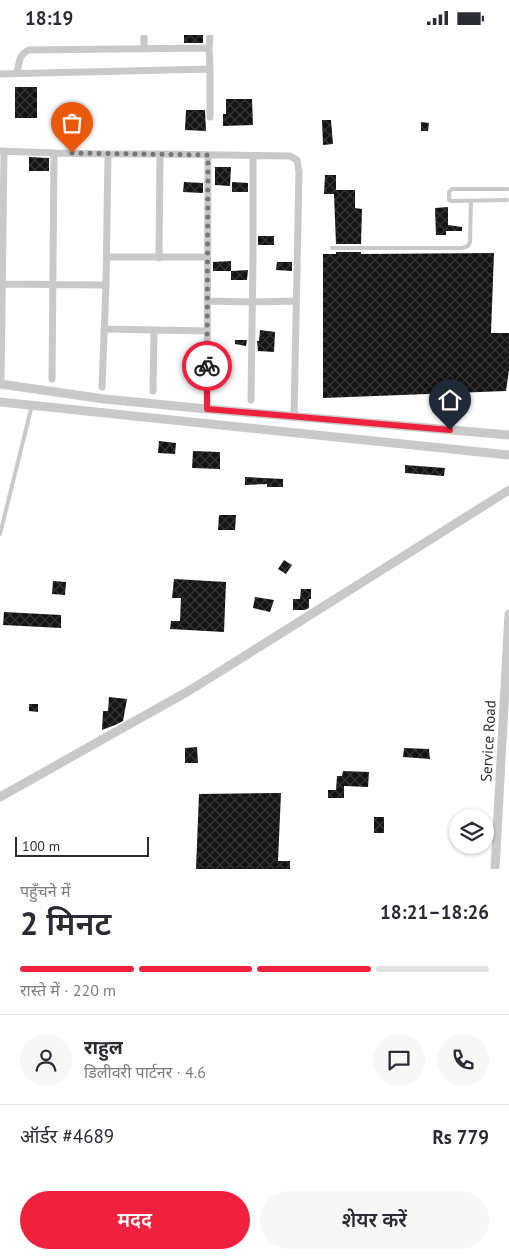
<!DOCTYPE html>
<html lang="hi">
<head>
<meta charset="utf-8">
<style>
  :root { --surface:#fff; --page:#f7f7f7; --text:#2b2b33; --muted:#7c7c81; --line:#e1e1e2; --accent:#f0213d }
  body { margin:0; font-family:"PT Sans","Noto Sans Devanagari",sans-serif; background:var(--page); color:var(--text); height:100vh; display:flex; flex-direction:column; font-size:19px; white-space:nowrap }
  * { box-sizing:border-box; margin:0 }
  p { font-size:16px; color:var(--muted) }
  .icon { flex:none; width:28px; height:28px; fill:none; stroke:currentColor; stroke-width:2; stroke-linecap:round; stroke-linejoin:round }
  .map { position:relative; height:834px; overflow:hidden }
  .drawer { display:flex; flex-direction:column; background:var(--surface); flex:1 }
  .drawer>* { flex:none }
  .tools { position:absolute; left:449px; top:774px; display:grid; gap:10px }
  .tools a { display:grid; place-items:center; width:45px; height:45px; border-radius:50%; background:var(--surface); box-shadow:0 1px 4px #0004; font-size:25px }
  .scale { position:absolute; left:15px; bottom:12px; width:134px; box-sizing:border-box; padding-left:5px; border:2px solid #2c2c2c; border-top:0; font-size:14px; line-height:18px; white-space:nowrap; color:#2c2c2c; -webkit-text-stroke:4px #fff; paint-order:stroke }
  .pin { position:absolute; display:grid; place-items:center; width:42px; height:42px; color:#fff; margin:-51px -21px; border-radius:50% 50% 50% 0; rotate:-45deg; box-shadow:0 0 5px #0007 }
  .pin .icon { rotate:45deg }
  .courier { position:absolute; display:grid; place-items:center; width:50px; height:50px; margin:-25px; border:4px solid #f0213d; border-radius:50%; background:#fff; color:#222; box-shadow:0 1px 6px #0007 }
  .head em { font-style:normal; font-weight:600 }
  .head div { display:flex; flex-direction:column-reverse }
  .head { display:flex; align-items:center; justify-content:space-between; height:85px; padding:0 20px }
  h1 { font-size:32px; font-weight:600; line-height:38px }
  .bar { display:grid; grid-template-columns:repeat(4,1fr); gap:8px 5px; align-content:center; height:60px; padding:0 20px }
  .bar i { height:6px; border-radius:4px; background:var(--line) }
  .bar .current { background:var(--accent) }
  .bar p { grid-column:span 4 }
  .line { display:flex; align-items:center; gap:12px; padding:0 20px; border-top:1px solid var(--line) }
  .line div { flex:1 }
  .round { display:grid; place-items:center; flex:none; width:52px; height:52px; border-radius:26px; background:var(--page) }
  .button { display:flex; gap:10px; margin-top:auto; padding:10px 20px }
  .button a { flex:1; height:58px; border-radius:30px; background:var(--accent); color:#fff; font-size:20px; font-weight:600; line-height:58px; text-align:center }
  .button a+a { background:var(--page); color:var(--text) }
  .status { display:flex; justify-content:space-between; align-items:center; height:35px; padding:0 25px; background:var(--surface); direction:ltr }
  .status svg { height:14px; fill:currentColor }
  .map>svg:first-child { display:block }
</style>
</head>
<body>
<div class="status"><b>18:19</b><svg viewBox="0 0 49 12"><path d="M0 12V9h3v3zM5 12V6h3v6zM10 12V3h3v9zM15 12V0h3v12zM26 1h20v11H26zM47 4h2v5h-2z"/></svg></div>
<div class="map">
<svg width="509" height="834" viewBox="0 0 509 834">
  <defs>
    <pattern id="building-cross-hatch" width="8" height="8" patternUnits="userSpaceOnUse" patternTransform="scale(1.25)"><rect width="8" height="8" fill="#131313"/><path d="M0 0l8 8M0 8l8-8" fill="none" stroke="#363636"/></pattern>
  </defs>
  <rect width="100%" height="100%" fill="#fff"/>
  <path fill="url(#building-cross-hatch)" d="M184 0H203V8H184Z
    M15 52H37V83H15Z
    M226 64H252L253 90 223 91V79H226Z
    M186 75H205L206 96 185 95Z
    M322 85H331L333 109 323 110Z
    M421 87 429 88 428 96H421Z
    M29 122 49 123V136H29Z
    M215 132H231L230 151 215 150Z
    M325 140H336V155H355V173L362 174 361 209H336L334 159H324Z
    M184 147 203 148V158L183 157Z
    M232 147 248 148V157H232Z
    M448 172V190L462 192V196H446V200H436L435 173Z
    M258 201H274V210H258Z
    M336 217H361V219L494 218 491 298H509V335L506 356 323 363V219H336Z
    M231 226V236H213V227Z
    M277 227H292V236L276 235Z
    M248 235 247 245H231V236Z
    M260 295 275 297 274 317 258 316 257 306H259Z
    M235 305H247L246 311 235 309Z
    M159 406 176 408 175 419 158 418Z
    M193 416 220 417V434L192 433Z
    M405 430 445 433 444 441 405 438Z
    M245 442 283 444V452H267V449L245 450Z
    M219 480H236L235 495H218Z
    M284 525 292 530 286 539 278 534Z
    M174 544 226 547 224 597 170 594 171 586H180L181 563H172Z
    M53 546 66 547 65 560 52 559Z
    M301 554H311V564H309V573L305 575H293V564H300Z
    M255 562 274 565 270 577 253 573Z
    M4 577 61 580V593L3 590Z
    M109 662 127 664 123 686 115 690 102 695 103 676H108Z
    M29 669H38V677L29 676Z
    M197 712 198 728H185V713Z
    M404 713 429 714 430 724 403 722Z
    M343 736 369 737 368 752 344 751V763H328V755H336L337 741H342Z
    M281 758 278 826H290V834H196L199 759Z
    M374 782H384V798H374Z"/>
  <g fill="none" stroke-linecap="round" stroke-linejoin="round">
    <path stroke="#c9c9c9" stroke-width="4" d="M507 165 452 166 449 165V157L452 154H508
      M332 213H462L468 211 470 207 471 166
      M0 499 32 370"/>
    <path stroke="#c9c9c9" stroke-width="7" d="M209 13 210 0
      M144 14V0
      M210 34V82
      M0 39 210 34 209 13 29 15C19 19 19 28 17 38
      M0 116 54 118 52 344
      M54 118 108 119 106 250 102 352
      M108 119H160L159 223
      M160 119 290 121 297 125 299 137 294 382
      M107 222H208
      M0 249 106 250
      M207 266 252 267 296 266
      M104 294 207 296
      M1 349 4 116
      M153 356 154 295
      M251 365 253 222V121
      M207 374 208 120"/>
    <path stroke="#c9c9c9" stroke-width="9" d="M0 349 104 364 207 374 509 400
      M0 367 509 420
      M0 762 192 654 509 455
      M495 834 509 579"/>
  </g>
  <g fill="none" stroke-linecap="round" stroke-linejoin="round">
    <path stroke="#767676" stroke-width="5" stroke-dasharray="0 9" d="M72 118 208 120 207 331"/>
    <path stroke="#f0213d" stroke-width="6" d="M207 331V374L450 395"/>
  </g>
  <g text-anchor="middle" dominant-baseline="central" stroke-width="5" stroke-linejoin="round" paint-order="stroke">
    <g font-size="15" fill="#2c2c2c" stroke="#fff">
      <text transform="translate(488 706) rotate(-87)">Service Road</text>
    </g>
  </g>
</svg>
<div class="tools">
<a><svg class="icon" aria-label="layers" viewBox="0 0 24 24"><path d="M12 4l9 5-9 5-9-5zM3 14l9 5 9-5"/></svg></a>
</div>
<div class="scale">100 m</div>
<div class="pin" style="left:72px;top:118px;background:#ea580c"><svg class="icon" aria-label="bag" viewBox="0 0 24 24"><path d="M5 8h14l-1 12H6zM9 8a3 3 0 0 1 6 0"/></svg></div>
<div class="pin" style="left:450px;top:395px;background:#1f2937"><svg class="icon" aria-label="home" viewBox="0 0 24 24"><path d="M3 11l9-7 9 7M6 9v11h12V9"/></svg></div>
<div class="courier" style="left:207px;top:331px"><svg class="icon" aria-label="bike" viewBox="0 0 24 24"><circle cx="6" cy="16" r="4"/><circle cx="18" cy="16" r="4"/><path d="M6 16l4-8h5l3 8M10 8l3 8H6M13 5h3"/></svg></div>
</div>
<section class="drawer">
<div class="head"><div><h1>2 मिनट</h1><p>पहुँचने में</p></div><em>18:21–18:26</em></div>
<div class="bar"><i class="current"></i><i class="current"></i><i class="current"></i><i></i><p>रास्ते में · 220 m</p></div>
<div class="line" style="height:90px"><a class="round"><svg class="icon" aria-label="person" viewBox="0 0 24 24"><circle cx="12" cy="8" r="4"/><path d="M4 21q1-7 8-7t8 7"/></svg></a><div><b>राहुल</b><p>डिलीवरी पार्टनर · 4.6</p></div><a class="round"><svg class="icon" aria-label="chat" viewBox="0 0 24 24"><path d="M4 5h16v11H9l-5 4z"/></svg></a><a class="round"><svg class="icon" aria-label="phone" viewBox="0 0 24 24"><path d="M5 4h4l2 5-3 2q2 4 5 5l2-3 5 2v4C11 20 4 13 5 4z"/></svg></a></div>
<div class="line" style="height:65px"><div>ऑर्डर #4689</div><b>Rs 779</b></div>
<div class="button"><a>मदद</a><a>शेयर करें</a></div>
</section>
</body>
</html>
